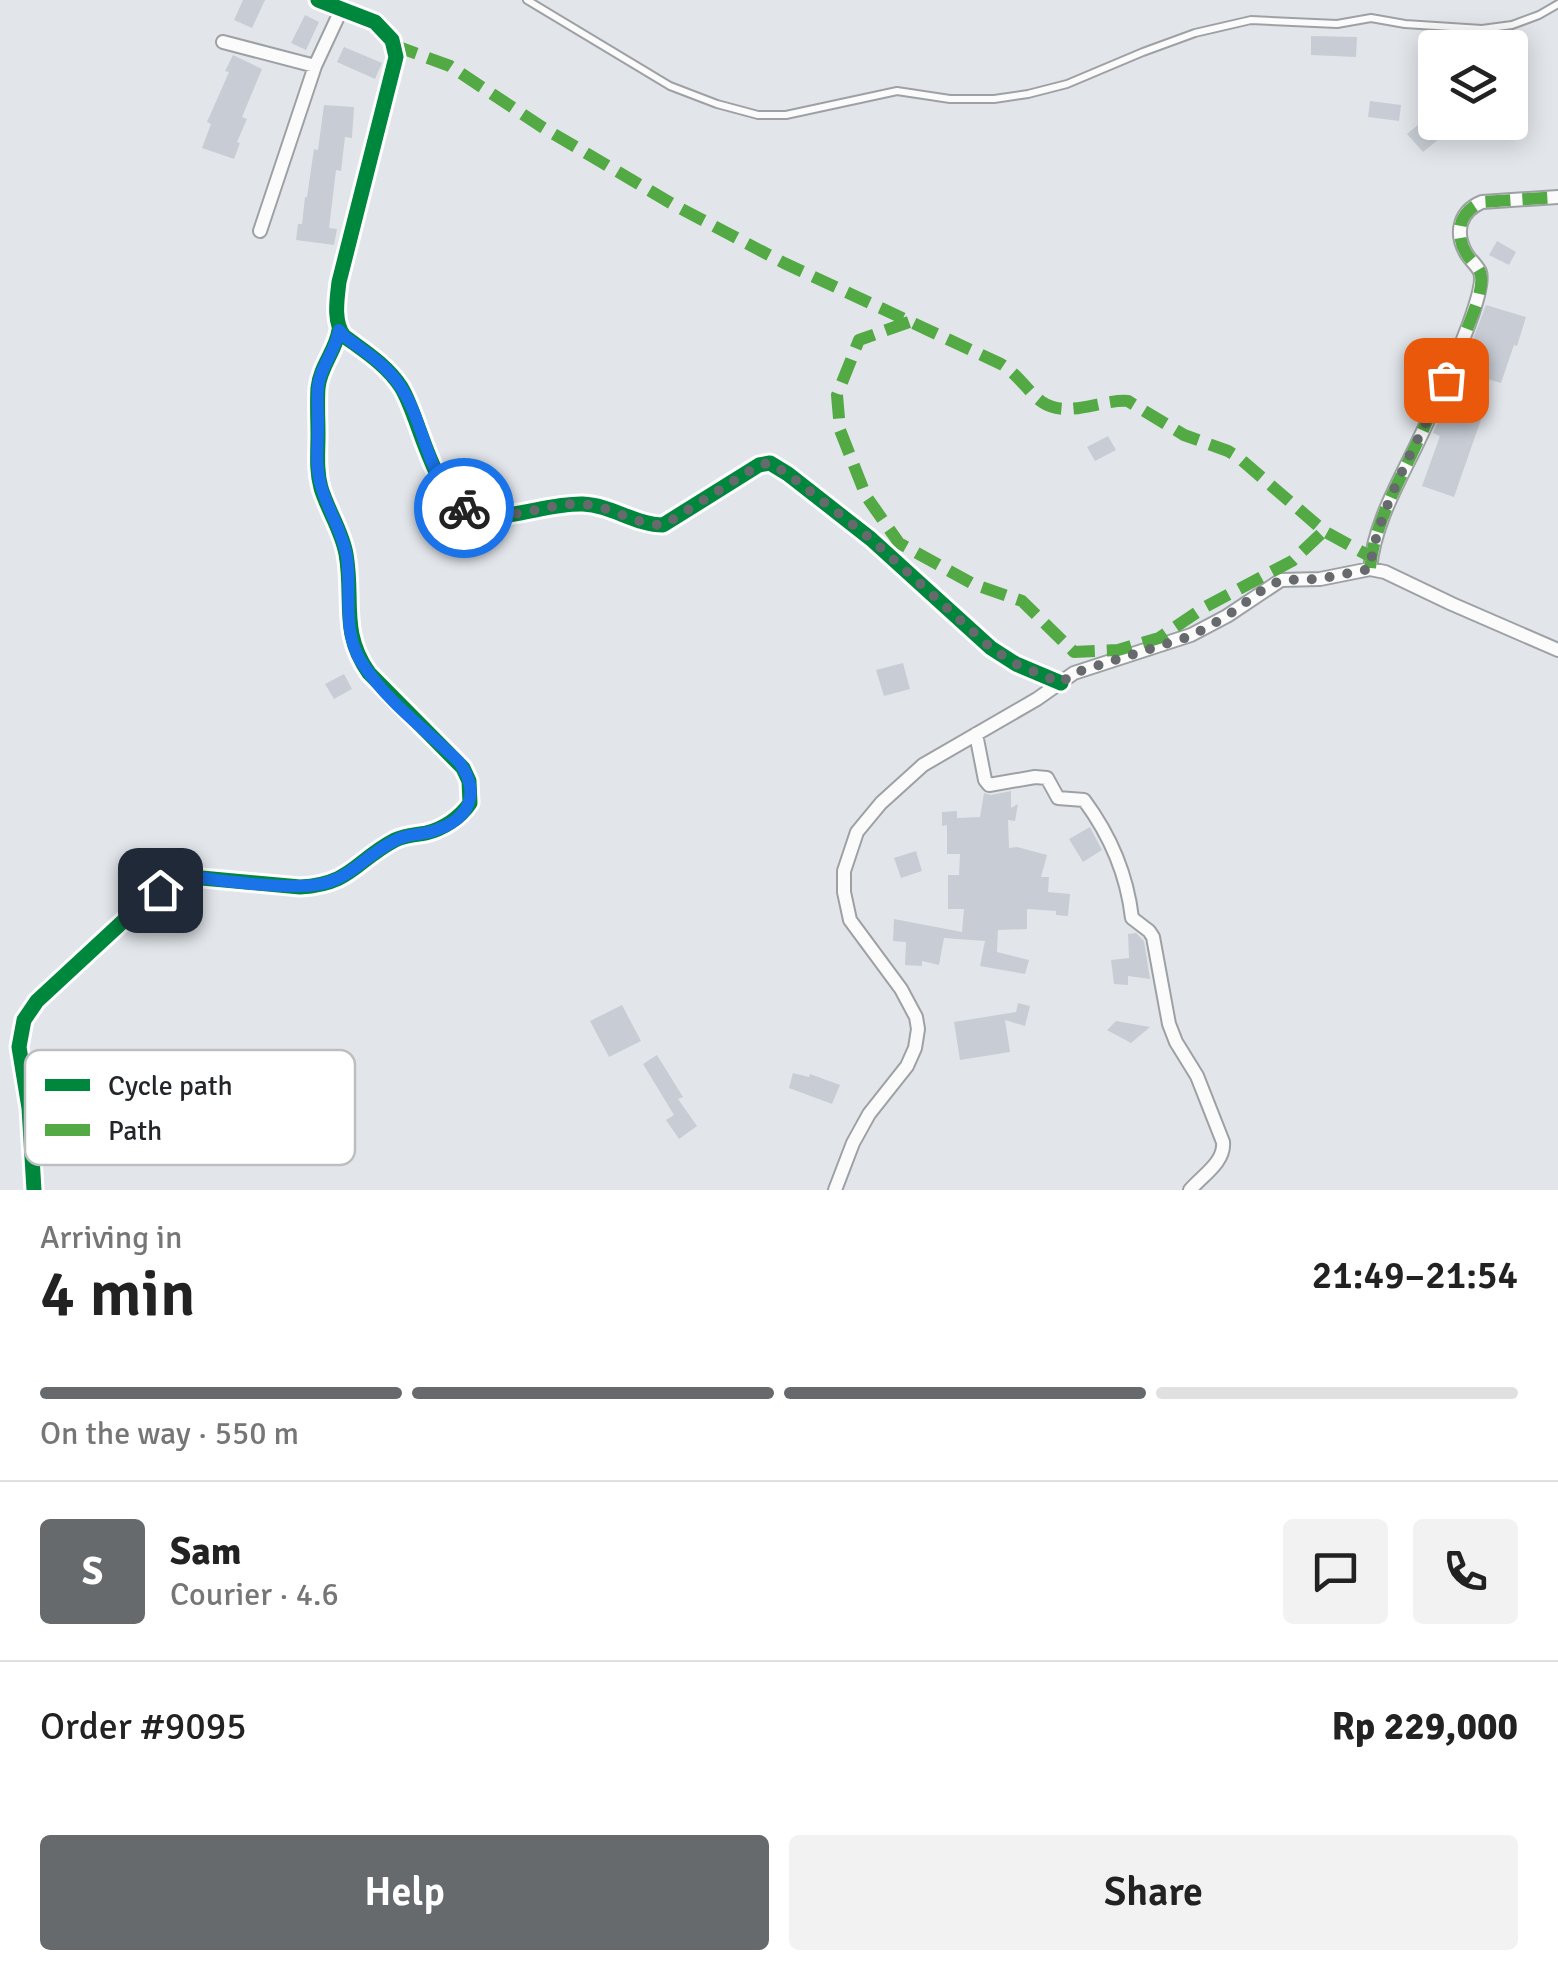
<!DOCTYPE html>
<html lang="en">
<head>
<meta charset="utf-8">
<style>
  :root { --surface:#fff; --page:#f2f2f2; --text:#222; --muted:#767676; --line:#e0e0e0; --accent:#666a6d }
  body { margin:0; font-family:Signika,sans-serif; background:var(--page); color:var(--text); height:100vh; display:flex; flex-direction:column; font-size:38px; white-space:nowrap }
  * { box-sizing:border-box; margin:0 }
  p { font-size:32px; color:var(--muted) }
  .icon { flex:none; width:55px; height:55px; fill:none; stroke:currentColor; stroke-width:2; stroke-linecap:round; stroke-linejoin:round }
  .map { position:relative; height:1190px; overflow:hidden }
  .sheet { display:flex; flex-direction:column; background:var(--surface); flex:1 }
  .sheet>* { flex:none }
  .fabs { position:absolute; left:1418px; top:30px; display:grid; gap:20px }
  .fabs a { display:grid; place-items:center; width:110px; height:110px; border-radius:10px; background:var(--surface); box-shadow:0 5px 25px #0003; font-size:50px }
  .pin { position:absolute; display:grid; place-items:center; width:85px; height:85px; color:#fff; margin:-42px; border-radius:20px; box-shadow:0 5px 15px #0006 }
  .courier { position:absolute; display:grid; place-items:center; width:100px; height:100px; margin:-50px; border:8px solid #1a73e8; border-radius:50%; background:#fff; color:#222; box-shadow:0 2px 12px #0007 }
  .head em { font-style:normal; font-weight:600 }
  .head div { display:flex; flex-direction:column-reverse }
  .head { display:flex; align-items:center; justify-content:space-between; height:170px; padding:0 40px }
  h1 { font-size:65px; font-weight:600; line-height:75px }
  .bar { display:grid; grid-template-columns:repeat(4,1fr); gap:15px 10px; align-content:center; height:120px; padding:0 40px }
  .bar i { height:12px; border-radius:8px; background:var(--line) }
  .bar .on { background:var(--accent) }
  .bar p { grid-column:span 4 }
  .line { display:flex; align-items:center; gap:25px; padding:0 40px; border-top:2px solid var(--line) }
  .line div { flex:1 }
  .round { display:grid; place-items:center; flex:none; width:105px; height:105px; border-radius:10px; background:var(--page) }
  .action { display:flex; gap:20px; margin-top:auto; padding:20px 40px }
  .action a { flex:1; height:115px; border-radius:10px; background:var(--accent); color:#fff; font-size:40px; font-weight:600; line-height:115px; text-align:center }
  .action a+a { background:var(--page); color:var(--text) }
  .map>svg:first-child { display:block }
</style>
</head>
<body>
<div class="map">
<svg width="1558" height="1190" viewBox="0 0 1558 1190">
  <rect width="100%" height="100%" fill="#e2e6ea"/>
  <path fill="#c8cdd5" d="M243 0H265L252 28 234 20Z
    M305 15 319 22 306 50 291 43Z
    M1311 36 1357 37 1356 57 1311 55Z
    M344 47 382 63 375 79 337 62Z
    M233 55 262 69 242 117 247 119 237 142 240 143 234 159 202 148 211 124 207 122 229 72 225 71Z
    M1370 101 1401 105 1399 121 1368 117Z
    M324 105 354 107 352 138 345 137 341 171 336 170 329 228 337 229 334 245 296 240 298 224H302L305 197H307L314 149 318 150Z
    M1430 115 1437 124 1431 129 1439 139 1423 152 1407 134Z
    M1497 241 1516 252 1509 265 1489 255Z
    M1486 305 1526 317 1517 346 1514 345 1501 383 1488 379 1481 407 1485 408 1454 497 1422 486 1440 436 1433 433 1439 420 1444 422 1459 375Z
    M1108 436 1116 450 1095 461 1087 447Z
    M903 663 910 689 884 696 876 670Z
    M344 674 352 689 334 699 325 684Z
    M1011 791V808L1018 804 1015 821 1008 820 1009 848 1017 847 1047 855 1041 877H1049L1048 892 1070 894 1068 916 1056 915V911L1027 909V929L998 930 997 952 1029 960 1025 974 980 966 985 941 944 938 939 965 922 961V966L905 965 906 942 893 941 894 919 962 932 964 909H948V875H959L960 854H947V825L942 826V812L957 811V818L980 817 984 793 991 795Z
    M1090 827 1102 850 1083 862 1069 839Z
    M916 851 922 871 901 878 894 858Z
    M1136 933 1144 941 1150 979 1128 976V985L1114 984 1111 960 1129 958 1128 934Z
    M1018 1003 1030 1006 1025 1026 1005 1020 1010 1052 960 1060 954 1022 1016 1012Z
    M622 1005 641 1041 609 1057 590 1021Z
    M1116 1021 1150 1027 1131 1043 1107 1030Z
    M657 1055 683 1097 678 1099 697 1126 679 1139 666 1120 674 1115 643 1064Z
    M793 1073 809 1077 810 1074 840 1085 832 1104 789 1088Z"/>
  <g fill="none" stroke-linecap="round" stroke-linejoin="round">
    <defs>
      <path id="lane" d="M527 0 670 86 717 104 758 115H786L897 91 950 99H994L1028 94 1067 84 1143 52 1195 33 1251 20 1337 24 1371 18 1405 24 1482 29 1512 25 1539 15 1558 4"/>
      <path id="street" d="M318 0 375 22 392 40 396 57 339 282C337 299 333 322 344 336 364 351 387 365 401 387 422 420 434 513 484 516 517 518 550 503 583 504 611 505 636 525 663 525L759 465 770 463 788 474 871 539 991 648 1016 664 1061 683
        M223 42 315 66
        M260 231 315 66 342 8
        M1370 569C1374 525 1397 485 1416 446 1435 406 1453 366 1469 324 1473 313 1484 283 1480 272 1477 265 1469 259 1466 253 1454 232 1460 211 1482 202L1558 197
        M976 734 985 780 989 785 1035 777 1047 778 1058 798 1084 800C1110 835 1127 875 1132 918L1149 931 1153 937 1169 1024 1176 1042 1197 1076 1223 1142C1225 1162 1203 1175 1190 1190
        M34 1190 29 1108 19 1047 24 1020 37 1001 145 901 175 880 191 877 300 887C352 884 355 861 395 840 405 835 416 835 426 833 443 829 460 818 470 803L469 781 463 768 369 673C340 633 354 599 346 554 342 531 328 511 321 488 316 470 318 453 318 434 318 419 317 403 318 388 320 366 336 351 339 330
        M835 1190 853 1143 869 1114 907 1066 915 1048 918 1029 916 1017 901 989 850 920 844 892V871L857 832 881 803 923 765 1037 699 1074 673 1191 635 1227 616 1281 580 1320 579 1370 569 1385 572 1452 604 1558 650"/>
    </defs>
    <use href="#lane" stroke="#9ea1a4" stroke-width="10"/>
    <use href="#street" stroke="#9ea1a4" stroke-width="16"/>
    <use href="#lane" stroke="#fbfbfc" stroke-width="6"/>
    <use href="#street" stroke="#fbfbfc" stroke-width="12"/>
    <path stroke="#53aa44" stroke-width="12" stroke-dasharray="25 12" stroke-linecap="butt" d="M393 45 450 66 542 127 674 205 784 263 1001 364C1019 375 1027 391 1042 402 1067 419 1101 399 1128 401L1184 435 1228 451 1238 457 1324 531 1371 557
      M909 322 859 340 837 395 840 430 866 496 899 543 973 584 1022 601 1074 652 1118 650 1159 638 1205 607 1292 561 1324 531
      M1370 568C1374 524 1398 484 1416 445 1435 405 1453 365 1469 324 1474 311 1485 285 1480 272 1477 265 1469 259 1466 253 1454 232 1460 211 1482 202L1558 197"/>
    <defs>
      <path id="cycleway" d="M318 0 375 22 392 40 396 57 339 282C337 299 333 322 344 336 364 351 387 365 401 387 422 420 434 513 484 516 517 518 550 503 583 504 611 505 636 525 663 525L759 465 770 463 788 474 871 539 991 648 1016 664 1061 683
        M34 1190 29 1108 19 1047 24 1020 37 1001 145 901 175 880 191 877 300 887C352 884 355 861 395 840 405 835 416 835 426 833 443 829 460 818 470 803L469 781 463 768 369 673C340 633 354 599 346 554 342 531 328 511 321 488 316 470 318 453 318 434 318 419 317 403 318 388 320 366 336 351 339 330"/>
    </defs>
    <use href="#cycleway" stroke="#fff" stroke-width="21"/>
    <use href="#cycleway" stroke="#00873e" stroke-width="15"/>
  </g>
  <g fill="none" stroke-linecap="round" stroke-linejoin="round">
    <path stroke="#666a6d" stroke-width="10" stroke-dasharray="0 18" d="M464 508C496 526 538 506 572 504 608 502 634 526 664 525L759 465 770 463 788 474 871 539 991 648 1016 664 1061 683 1074 673 1191 636 1227 616 1268 586 1282 580 1320 579 1370 569C1376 510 1422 436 1446 380"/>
    <path stroke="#1a73e8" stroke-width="12" d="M160 890C168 884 177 879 187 877 200 876 213 880 225 881 251 884 276 887 302 886 348 886 359 858 396 840 407 834 421 835 433 831 469 820 482 794 459 762 426 730 387 702 362 663 341 631 352 594 347 558 343 532 328 511 321 486 315 466 318 446 318 425 318 413 317 399 318 387 320 366 336 351 339 330L344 336C363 351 384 363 398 383 427 423 423 474 464 508"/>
  </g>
  <rect x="25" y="1050" width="330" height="115" rx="15" fill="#fff" stroke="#bdbebf" stroke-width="2.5"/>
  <rect x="45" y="1079" width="45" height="12" fill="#00873e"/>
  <rect x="45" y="1124" width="45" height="12" fill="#53aa44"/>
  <g font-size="28" fill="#24272a">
    <text x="108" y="1095">Cycle path</text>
    <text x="108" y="1140">Path</text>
  </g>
</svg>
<div class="fabs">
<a><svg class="icon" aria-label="layers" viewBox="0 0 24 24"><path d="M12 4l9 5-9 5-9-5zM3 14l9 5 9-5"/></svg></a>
</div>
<div class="pin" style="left:1446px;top:380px;background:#ea580c"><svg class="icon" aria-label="bag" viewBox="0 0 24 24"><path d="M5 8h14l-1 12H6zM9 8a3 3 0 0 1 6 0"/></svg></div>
<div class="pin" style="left:160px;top:890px;background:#1f2937"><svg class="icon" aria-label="home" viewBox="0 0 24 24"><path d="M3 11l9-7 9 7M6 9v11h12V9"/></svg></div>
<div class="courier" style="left:464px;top:508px"><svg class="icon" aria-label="bike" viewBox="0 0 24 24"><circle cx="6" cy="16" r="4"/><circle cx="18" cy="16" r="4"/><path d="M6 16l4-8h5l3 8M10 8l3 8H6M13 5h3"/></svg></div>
</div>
<section class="sheet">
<div class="head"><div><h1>4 min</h1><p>Arriving in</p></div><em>21:49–21:54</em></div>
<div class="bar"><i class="on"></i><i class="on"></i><i class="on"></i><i></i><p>On the way · 550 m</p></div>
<div class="line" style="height:180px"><b class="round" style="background:var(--accent);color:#fff">S</b><div><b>Sam</b><p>Courier · 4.6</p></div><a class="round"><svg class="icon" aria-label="chat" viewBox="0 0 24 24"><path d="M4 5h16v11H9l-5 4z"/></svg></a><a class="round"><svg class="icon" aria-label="phone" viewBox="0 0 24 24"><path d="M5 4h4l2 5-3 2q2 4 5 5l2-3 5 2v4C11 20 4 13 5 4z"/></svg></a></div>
<div class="line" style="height:130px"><div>Order #9095</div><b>Rp 229,000</b></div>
<div class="action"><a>Help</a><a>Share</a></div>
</section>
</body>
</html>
